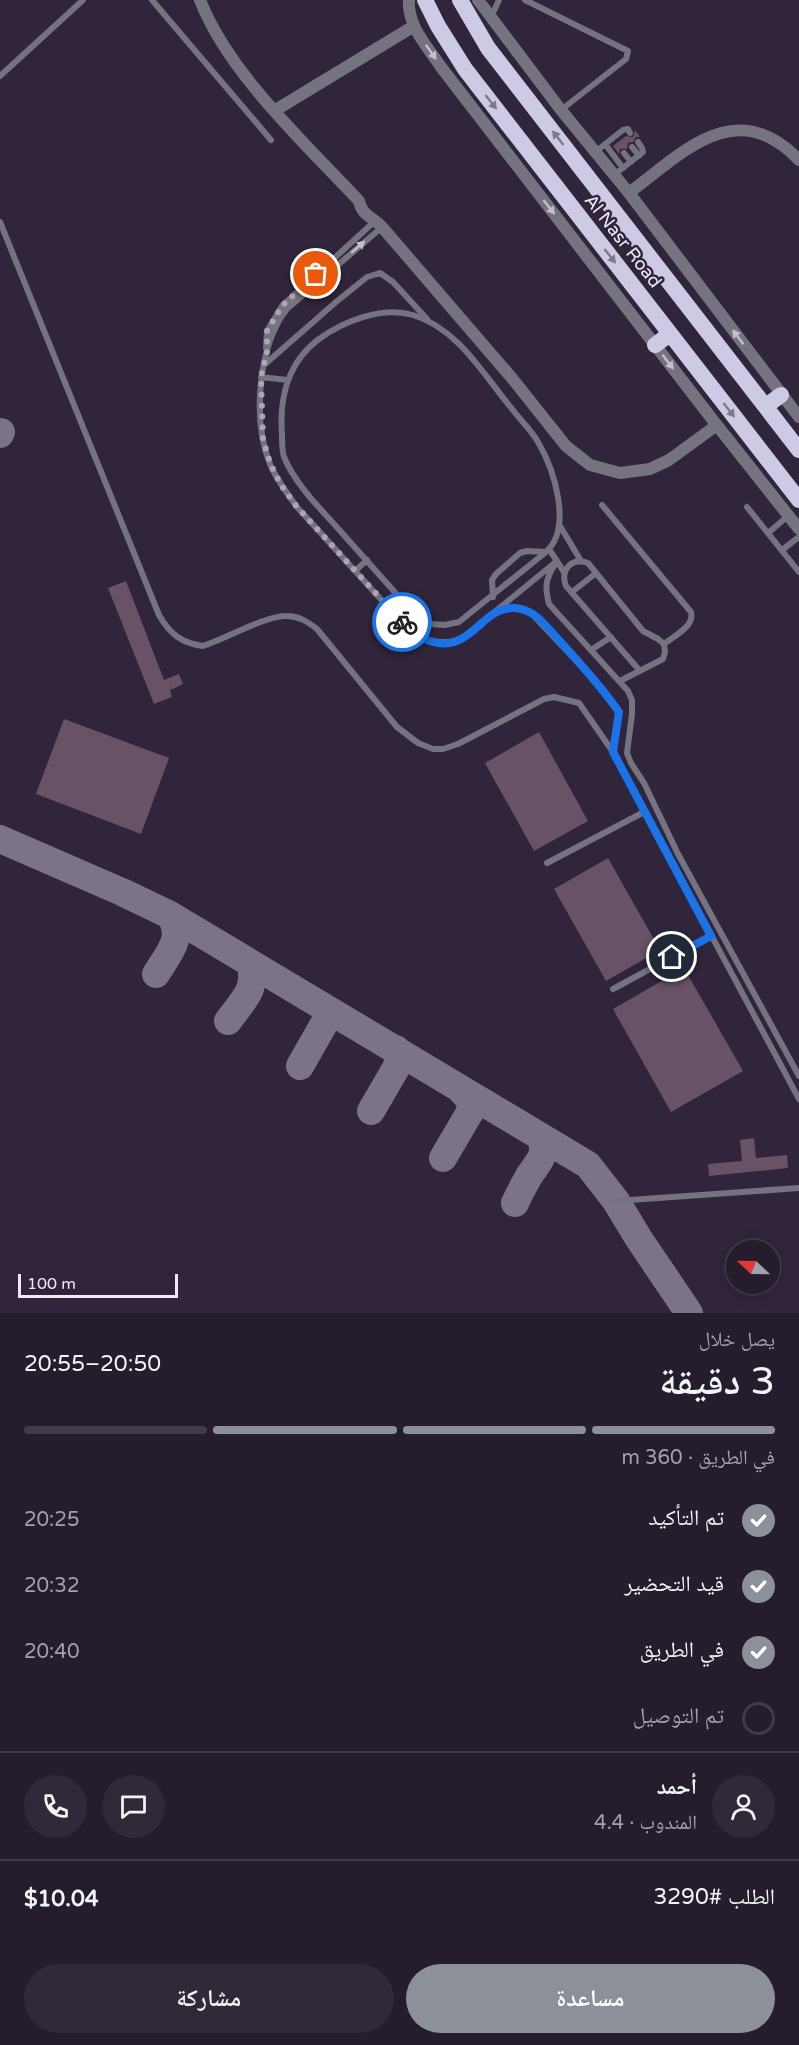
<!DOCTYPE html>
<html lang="ar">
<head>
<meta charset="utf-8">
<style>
  :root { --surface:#251c2c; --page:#312938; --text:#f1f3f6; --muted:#a3a1a9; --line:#423a48; --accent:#8c9099 }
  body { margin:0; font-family:"Varela Round","Noto Naskh Arabic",sans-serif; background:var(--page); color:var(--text); direction:rtl; height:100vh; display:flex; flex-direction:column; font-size:22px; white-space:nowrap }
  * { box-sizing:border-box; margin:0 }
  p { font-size:20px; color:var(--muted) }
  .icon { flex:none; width:33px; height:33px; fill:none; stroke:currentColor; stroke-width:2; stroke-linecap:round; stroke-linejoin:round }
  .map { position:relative; height:1313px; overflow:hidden; direction:ltr }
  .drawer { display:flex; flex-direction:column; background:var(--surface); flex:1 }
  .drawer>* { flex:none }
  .needle { width:39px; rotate:292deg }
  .fabs { position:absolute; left:726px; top:1240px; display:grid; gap:12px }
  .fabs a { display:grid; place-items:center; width:54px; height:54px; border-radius:50%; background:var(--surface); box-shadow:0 3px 15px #0003,0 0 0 2px var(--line); font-size:30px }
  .scale { position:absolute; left:18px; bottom:15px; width:160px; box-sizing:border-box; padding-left:6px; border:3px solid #f0e8f7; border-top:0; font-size:16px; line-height:21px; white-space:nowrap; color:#f0e8f7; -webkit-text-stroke:4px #31253b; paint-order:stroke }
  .pin { position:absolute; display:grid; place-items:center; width:51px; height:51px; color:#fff; margin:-26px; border:3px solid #fff; border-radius:50%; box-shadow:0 2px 6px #0007 }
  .courier { position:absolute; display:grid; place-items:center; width:60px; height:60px; margin:-30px; border:4px solid #1a73e8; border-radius:50%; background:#fff; color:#222; box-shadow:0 2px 8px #0007 }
  .head em { font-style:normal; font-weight:600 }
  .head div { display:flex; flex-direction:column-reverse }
  .head { display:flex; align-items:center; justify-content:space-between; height:102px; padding:0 24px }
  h1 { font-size:39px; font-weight:600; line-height:45px }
  .bar { display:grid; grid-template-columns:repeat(4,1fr); gap:9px 6px; align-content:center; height:72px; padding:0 24px }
  .bar i { height:8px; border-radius:4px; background:var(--line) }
  .bar .selected { background:var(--accent) }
  .bar p { grid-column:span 4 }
  .line { display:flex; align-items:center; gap:15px; padding:0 24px; border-top:2px solid var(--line) }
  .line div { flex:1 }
  .round { display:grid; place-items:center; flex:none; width:63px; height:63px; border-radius:32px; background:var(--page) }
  ol { padding:0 24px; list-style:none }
  li { display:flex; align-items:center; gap:18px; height:66px }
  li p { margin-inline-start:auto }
  li .icon { padding:6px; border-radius:50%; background:var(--accent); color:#fff; stroke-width:4 }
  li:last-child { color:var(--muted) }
  li i { width:33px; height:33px; border:3px solid var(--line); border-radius:50% }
  .button { display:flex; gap:12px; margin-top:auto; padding:12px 24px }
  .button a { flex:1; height:69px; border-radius:36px; background:var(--accent); color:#fff; font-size:24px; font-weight:600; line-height:69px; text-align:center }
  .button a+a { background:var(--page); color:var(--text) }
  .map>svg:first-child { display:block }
</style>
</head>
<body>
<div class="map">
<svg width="799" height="1313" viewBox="0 0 799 1313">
  <rect width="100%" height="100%" fill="#31253b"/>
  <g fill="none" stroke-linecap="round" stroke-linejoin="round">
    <path stroke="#7d7386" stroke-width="28" d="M0 434 1 432
      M0 839 122 892 170 915 588 1165 616 1201 639 1239 689 1313
      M156 974C168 954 185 938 170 915
      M228 1021C243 1000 258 989 250 963
      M300 1066 325 1022 327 1016 324 1007
      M371 1111 396 1068 399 1059 396 1049
      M443 1158 470 1112 471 1101 459 1088
      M515 1203C519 1194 524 1185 529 1176 539 1160 548 1156 540 1136"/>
  </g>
  <path fill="#685265" d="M635 130 640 137H636L633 142 628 143 627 149H620L619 154 613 146 626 136 633 137Z
    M126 581 164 680 179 674 183 684 170 690 172 697 154 704 108 588Z
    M64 719 169 758 141 834 36 794Z
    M539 732 588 821 534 851 485 763Z
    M608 858 660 950 606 981 554 889Z
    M684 968 743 1071 671 1112 613 1009Z
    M754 1138 756 1158 787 1155 788 1168 709 1176 708 1164 742 1161 740 1140Z"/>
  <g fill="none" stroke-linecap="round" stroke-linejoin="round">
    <path stroke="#74737f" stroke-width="6" d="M152 0 271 140
      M525 0 628 51 626 59 561 110
      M491 17 499 0
      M0 76 83 0
      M605 144 623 168
      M632 147 639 156
      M595 152 623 130 628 129 630 133
      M624 153 631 162
      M614 175 643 152 642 148 638 142
      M0 222 159 615C170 634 181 643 203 646 225 639 267 615 287 616 299 616 308 622 317 629L397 727 418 743 433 749H443L458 744 544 699 554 697 579 703 613 752 799 1099
      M382 227 287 309C258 346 252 420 270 464 276 479 287 493 297 507L406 627C423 641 437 644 459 641L557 561
      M266 348 267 331 282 306 375 221
      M264 365 336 302 367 277 380 273 393 282 427 319
      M261 377 287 380
      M602 505 691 612C695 626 674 636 664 644
      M747 507 799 572
      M560 526 581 561
      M768 533 788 516
      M549 549 564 572
      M782 550 799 537
      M554 566C545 580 545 588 549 604L628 691 632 700V714L627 753 631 763 644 783 678 854 799 1076
      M355 571 367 560
      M572 592 596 573
      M493 597 492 580 496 574 520 553 527 551 546 552C573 528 554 469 538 442 531 430 521 421 513 410 484 376 459 329 413 315 382 306 344 321 319 339 288 362 279 398 282 435 282 442 282 451 284 457 296 486 322 510 342 533 367 561 392 589 417 617L430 624 445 625 459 622 546 552
      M499 609 514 608 530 612 602 688 619 712 613 751
      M591 650 611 637
      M620 681 663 659 665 652 664 644 658 639 643 631 588 563C571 557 560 570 566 586L640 671
      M547 863 644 812
      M613 989 711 936
      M616 1201 799 1188"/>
    <path stroke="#74737f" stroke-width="12" d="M200 0C229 74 306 144 359 201 362 216 373 217 382 227L511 377 566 446 590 465 620 473 650 469 669 460 717 425
      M409 0C407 26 428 47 441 67L712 419 799 529
      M274 111 414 26
      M629 193C682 153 736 94 799 160"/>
    <path stroke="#74737f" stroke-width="12" d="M478 0 561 110 629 193 799 417"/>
    <path stroke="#cccae5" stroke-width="16" d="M425 0 438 26 465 69 799 500
      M460 0 488 48 799 450
      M655 345 670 334
      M766 406 781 395"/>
  </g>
  <defs><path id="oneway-solid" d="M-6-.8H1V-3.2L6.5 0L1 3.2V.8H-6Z" transform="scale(1.5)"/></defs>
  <g fill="#c5bfcd">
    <use href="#oneway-solid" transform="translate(431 52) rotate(55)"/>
    <use href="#oneway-solid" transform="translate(549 207) rotate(52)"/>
    <use href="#oneway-solid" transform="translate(358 247) rotate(-41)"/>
    <use href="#oneway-solid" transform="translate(738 337) rotate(-127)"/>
    <use href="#oneway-solid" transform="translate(668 362) rotate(53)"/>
  </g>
  <g fill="#7e7890">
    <use href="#oneway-solid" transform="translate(491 102) rotate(52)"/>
    <use href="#oneway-solid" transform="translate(558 138) rotate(-128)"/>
    <use href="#oneway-solid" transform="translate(610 256) rotate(52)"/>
    <use href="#oneway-solid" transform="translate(729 410) rotate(52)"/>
  </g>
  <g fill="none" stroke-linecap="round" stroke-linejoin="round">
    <path stroke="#ada4b5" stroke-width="6" stroke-dasharray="0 10.8" d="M316 274 282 306 267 331V352L261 377 263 439 270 463 281 485 297 507 402 622"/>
    <path stroke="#1a73e8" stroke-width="8" d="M402 622C415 637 439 650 459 640 479 631 489 608 513 608 518 608 526 610 531 613 541 618 549 630 557 638 579 662 600 685 619 712L613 752 711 936 672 957"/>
  </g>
  <g text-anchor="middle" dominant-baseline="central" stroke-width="5" stroke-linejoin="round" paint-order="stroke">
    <g font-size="18" fill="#f0e8f7" stroke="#31253b">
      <text transform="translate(623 241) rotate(52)">Al Nasr Road</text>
    </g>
  </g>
</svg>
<div class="fabs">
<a><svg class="needle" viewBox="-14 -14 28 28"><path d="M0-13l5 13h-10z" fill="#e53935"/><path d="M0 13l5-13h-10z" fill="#a3a1a9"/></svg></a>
</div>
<div class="scale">100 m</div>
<div class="pin" style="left:316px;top:274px;background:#ea580c"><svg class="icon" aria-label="bag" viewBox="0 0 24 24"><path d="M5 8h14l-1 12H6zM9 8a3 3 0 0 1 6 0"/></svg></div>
<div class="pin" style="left:672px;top:957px;background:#1f2937"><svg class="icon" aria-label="home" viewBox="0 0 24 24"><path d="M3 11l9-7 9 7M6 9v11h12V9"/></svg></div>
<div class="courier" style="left:402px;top:622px"><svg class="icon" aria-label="bike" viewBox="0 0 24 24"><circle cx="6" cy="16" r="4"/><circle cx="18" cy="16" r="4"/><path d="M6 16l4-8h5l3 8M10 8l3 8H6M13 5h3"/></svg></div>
</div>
<section class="drawer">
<div class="head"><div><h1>3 دقيقة</h1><p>يصل خلال</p></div><em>20:50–20:55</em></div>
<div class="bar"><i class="selected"></i><i class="selected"></i><i class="selected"></i><i></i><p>في الطريق · 360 m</p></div>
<ol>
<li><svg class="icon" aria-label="check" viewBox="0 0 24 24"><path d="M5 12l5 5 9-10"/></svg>تم التأكيد<p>20:25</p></li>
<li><svg class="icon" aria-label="check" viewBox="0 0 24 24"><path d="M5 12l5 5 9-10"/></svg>قيد التحضير<p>20:32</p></li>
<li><svg class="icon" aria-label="check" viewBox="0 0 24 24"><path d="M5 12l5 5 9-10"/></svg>في الطريق<p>20:40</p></li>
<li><i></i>تم التوصيل</li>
</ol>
<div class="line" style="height:108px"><a class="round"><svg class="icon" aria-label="person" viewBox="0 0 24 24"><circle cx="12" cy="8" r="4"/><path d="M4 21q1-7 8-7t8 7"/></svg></a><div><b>أحمد</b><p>المندوب · 4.4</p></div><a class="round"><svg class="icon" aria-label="chat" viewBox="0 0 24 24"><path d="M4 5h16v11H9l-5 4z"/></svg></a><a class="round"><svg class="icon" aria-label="phone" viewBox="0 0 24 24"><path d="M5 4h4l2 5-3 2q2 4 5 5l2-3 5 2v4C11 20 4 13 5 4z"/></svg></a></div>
<div class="line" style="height:78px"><div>الطلب #3290</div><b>$10.04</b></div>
<div class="button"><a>مساعدة</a><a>مشاركة</a></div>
</section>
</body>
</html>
